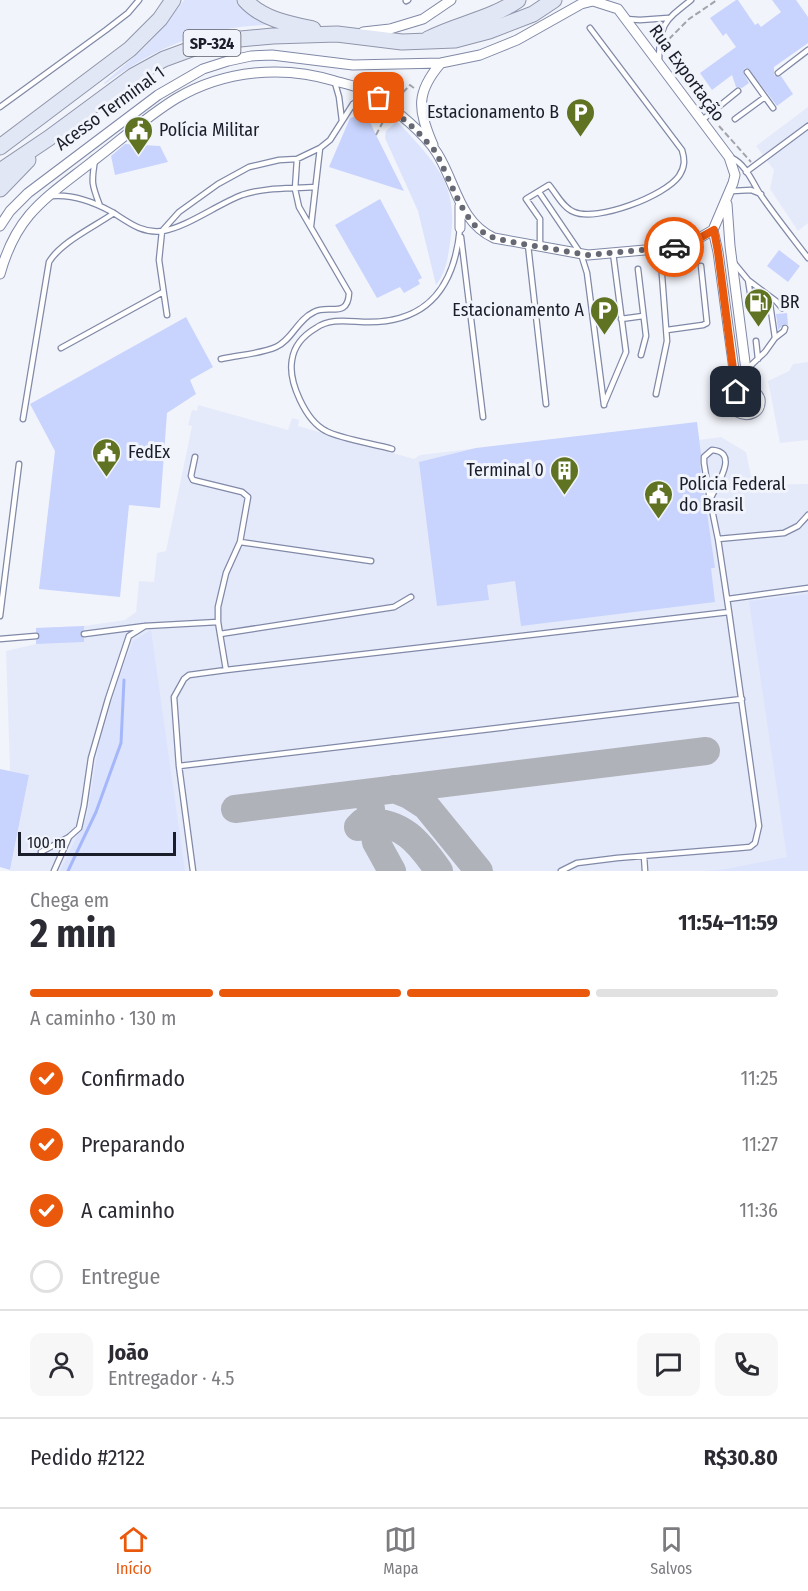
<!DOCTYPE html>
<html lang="pt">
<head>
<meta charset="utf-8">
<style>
  :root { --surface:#fff; --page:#f7f7f7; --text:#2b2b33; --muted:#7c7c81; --line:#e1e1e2; --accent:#ea580c }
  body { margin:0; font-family:"Fira Sans Condensed",sans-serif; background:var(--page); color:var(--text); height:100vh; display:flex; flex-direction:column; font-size:22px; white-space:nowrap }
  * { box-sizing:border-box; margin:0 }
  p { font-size:20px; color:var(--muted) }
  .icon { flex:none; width:33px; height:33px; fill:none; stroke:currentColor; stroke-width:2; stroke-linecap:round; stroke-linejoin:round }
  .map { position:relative; height:871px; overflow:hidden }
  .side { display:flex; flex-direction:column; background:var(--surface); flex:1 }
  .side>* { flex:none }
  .scale { position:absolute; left:18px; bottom:15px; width:158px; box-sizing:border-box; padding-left:6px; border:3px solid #1a1e2a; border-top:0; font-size:16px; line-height:21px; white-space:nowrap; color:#1a1e2a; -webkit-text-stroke:4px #f2f4fb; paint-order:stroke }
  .pin { position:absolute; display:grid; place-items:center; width:51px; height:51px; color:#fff; margin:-26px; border-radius:12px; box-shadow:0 3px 9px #0006 }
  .courier { position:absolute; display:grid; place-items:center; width:60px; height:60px; margin:-30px; border:4px solid #ea580c; border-radius:50%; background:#fff; color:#222; box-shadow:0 2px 8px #0007 }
  .overview em { font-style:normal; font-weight:700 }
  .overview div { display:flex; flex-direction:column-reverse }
  .overview { display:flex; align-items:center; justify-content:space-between; height:102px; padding:0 30px }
  h1 { font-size:39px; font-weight:700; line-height:45px }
  .bar { display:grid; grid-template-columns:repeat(4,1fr); gap:9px 6px; align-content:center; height:72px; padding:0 30px }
  .bar i { height:8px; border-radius:4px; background:var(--line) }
  .bar .active { background:var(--accent) }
  .bar p { grid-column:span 4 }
  .line { display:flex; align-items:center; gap:15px; padding:0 30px; border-top:2px solid var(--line) }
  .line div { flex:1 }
  .round { display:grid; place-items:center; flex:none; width:63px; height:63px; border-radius:12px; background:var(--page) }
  ol { padding:0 30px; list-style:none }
  li { display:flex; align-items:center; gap:18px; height:66px }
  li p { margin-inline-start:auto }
  li .icon { padding:6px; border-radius:50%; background:var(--accent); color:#fff; stroke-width:4 }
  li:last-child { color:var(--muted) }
  li i { width:33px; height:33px; border:3px solid var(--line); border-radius:50% }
  .tabs { display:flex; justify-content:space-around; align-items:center; height:84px; border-top:2px solid var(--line); background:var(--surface); font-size:16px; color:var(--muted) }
  .tabs a { display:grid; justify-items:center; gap:3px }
  .tabs .active { color:var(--accent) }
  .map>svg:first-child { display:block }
</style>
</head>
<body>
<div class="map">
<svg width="808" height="871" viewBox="0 0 808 871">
  <rect width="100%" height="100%" fill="#f2f4fb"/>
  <path fill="#e5eafa" d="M808 107V223L798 231 770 189 774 170 756 146Z
    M808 362V440L780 443 768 381 789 371 793 364Z
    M198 405 288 430 292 418 299 420 298 426 414 459 420 455 697 422 699 440 721 437 746 452 753 485 808 484V871H10L29 775 10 771 6 651 36 644V628L84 626 125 620 136 612 139 581 154 582 157 553 166 551 192 426 188 425 192 410 197 411Z"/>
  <path fill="#dce3fd" d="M184 0H238L268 22V25C204 27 157 47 105 84L104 83 145 47 167 23Z
    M397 121C434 162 460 183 450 242 448 258 446 272 436 285L418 211 385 138 386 131Z
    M808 594V871H705L726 869 787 857 749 601Z
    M151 630 185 871H60L87 816 99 744 119 677 133 641Z"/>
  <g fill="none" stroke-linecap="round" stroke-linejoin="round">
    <path stroke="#a5b7fb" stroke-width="3" d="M68 871 96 812 121 743 124 680"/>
    <path stroke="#b0b2ba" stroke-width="28" d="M394 789 409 795 426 806 479 871
      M370 803 376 842 392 871
      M235 809 706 751
      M358 827 363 822C402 820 419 842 439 871"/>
  </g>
  <path fill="#c8d4fe" d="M736 0H738L755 25 758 23 761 27 781 12 772 0H796L808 17V43L774 67V75L777 77 781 76 793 94 777 106 748 68H745L743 72 749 83 742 88 736 87 732 75 712 90 700 73 736 47 726 33 723 36 710 18Z
    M366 113 376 135 404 191 329 167 350 118Z
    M125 144 160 146 168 162 115 175 111 156Z
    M380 199 422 278 418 280 420 284 404 293 400 287 377 298 335 225Z
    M779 250 800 266 788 282 767 266Z
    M787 313 788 325 784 324 778 330 776 314Z
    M186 317 213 367 190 380 196 394 167 413 160 508 129 505 120 597 39 589 55 451 30 404Z
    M697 422 701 454 700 464 715 568H711L715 602 521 626 515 581 487 585 489 600 437 606 419 462 476 448Z
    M84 626V629L80 634 84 638V642L36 644V641L40 636 36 632V628Z
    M0 769 29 775 10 870 0 867Z"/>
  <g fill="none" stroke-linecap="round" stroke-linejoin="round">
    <defs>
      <path id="service" d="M406 1 408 0
        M626 19 640 20 668 18
        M659 61C660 24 663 22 691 0
        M747 72 773 108
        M778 73 808 50
        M335 83 339 97 342 121
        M0 107 106 30 128 13 139 0
        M735 119 765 97
        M701 121 738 91
        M732 158C746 165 752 181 760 194 775 216 792 237 808 258
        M95 160C91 183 92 185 100 206
        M746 172 808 126
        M732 191 751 190 761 194
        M539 192 581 254 587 273 604 405
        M51 196C72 194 94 202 112 212 128 222 142 234 163 231 187 227 218 204 242 195 266 187 291 189 315 187
        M311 226 320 148
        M461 237 483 417
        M528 245 546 404
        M540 247V219L526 199 549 185C556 193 563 208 574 212 597 222 665 196 679 176 685 167 685 160 682 150L590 28
        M734 263 748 280 776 301 782 308
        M638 269 646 336 641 355
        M748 280 752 305
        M769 297 775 338
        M167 315 159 260 162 231 179 212 218 184 249 167 279 160 297 159 320 148 330 140 353 104 370 93
        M621 319 643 316
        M667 330 703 325 707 323 701 266
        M756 341 758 359
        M61 348 163 292
        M221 359C238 355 260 354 276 347 292 340 297 320 314 312 328 304 348 319 349 293L299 207 295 189 297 159
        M746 370 765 352 775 338 784 331 785 328
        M656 394 667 341 660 249
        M604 404 626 352 613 253
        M23 419 49 262C61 242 94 227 114 213
        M392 449C375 444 341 439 326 431 306 421 288 382 292 360 294 346 304 335 316 328 331 317 351 322 369 322 430 322 455 284 460 228
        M712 450C741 452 715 487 710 500L704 463V457Z
        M710 500 718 539 729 612
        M718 539 784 533 798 526 808 515
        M240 542 371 561
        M728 599 808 588
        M0 616 19 464
        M84 634 145 626 218 622
        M220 634 394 607 411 597
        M0 639 36 636
        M226 670 729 612 759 826 755 843 750 847 739 848 617 858 577 863 561 871
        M179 766 742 699
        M41 852 69 837 79 828 84 806 91 758 108 699 129 636 145 626
        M644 856 645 871
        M54 871 69 837
        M193 871 179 766 174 697 184 679 189 675 226 670 218 622V607L226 573 240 542 248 497 242 492 193 480 191 476 195 457"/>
      <path id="minor" d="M363 32 390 29 423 19 451 0
        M433 145C418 110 415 93 441 63
        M0 226 10 211 28 193 158 95 203 69 228 61 251 56 272 55 353 65 441 63 480 55 517 40 581 4 593 1 618 9
        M460 228V206
        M713 230 718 252 737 392 732 401 737 412C748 418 762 413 760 399 758 392 754 393 751 388 748 385 747 375 746 370L730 246 727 204
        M0 274C17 213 46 198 93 161 121 140 147 116 177 98 225 70 283 65 335 81 350 85 365 88 377 97 396 110 425 134 437 153 456 183 459 222 494 238L588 255 679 247 696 240 713 230 733 183 735 175 729 157 618 9"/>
      <path id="primary" d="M245 0C262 19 289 24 313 29
        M428 39C457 24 491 19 518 0
        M0 147 130 49 160 19 173 0
        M0 171 49 138 133 76 164 59 194 48 219 41 273 36 337 34 402 42 455 40 489 31 533 14 554 0
        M0 189 28 160"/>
    </defs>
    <use href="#service" stroke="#8089a7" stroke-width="7"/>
    <use href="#minor" stroke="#8089a7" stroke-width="11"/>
    <use href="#primary" stroke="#9096ab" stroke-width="17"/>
    <path stroke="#a2a4ad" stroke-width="2" stroke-dasharray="6 3" stroke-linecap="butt" d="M669 39 689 19 717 0
      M397 99 410 85 414 88
      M366 113 379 110
      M719 126 751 162
      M376 135 386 116"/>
    <use href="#service" stroke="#fff" stroke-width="4.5"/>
    <use href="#minor" stroke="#fff" stroke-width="9"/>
    <use href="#primary" stroke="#e2e7f6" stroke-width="15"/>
  </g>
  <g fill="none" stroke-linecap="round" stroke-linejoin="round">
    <path stroke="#666973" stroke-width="6" stroke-dasharray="0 10.8" d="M379 98 416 130 436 152 460 204 472 223 484 233 494 238 517 243 588 255 674 247"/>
    <path stroke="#ea580c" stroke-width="8" d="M674 247 696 240 714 230 718 252 736 392"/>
  </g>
  <defs>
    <symbol id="parking-pin" viewBox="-11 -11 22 30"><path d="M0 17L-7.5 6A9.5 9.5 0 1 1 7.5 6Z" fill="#5f7322" stroke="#f2f4fb"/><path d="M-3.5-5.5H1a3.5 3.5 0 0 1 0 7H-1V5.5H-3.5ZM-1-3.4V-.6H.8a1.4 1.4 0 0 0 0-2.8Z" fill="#fff"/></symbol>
    <symbol id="civic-pin" viewBox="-11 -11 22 30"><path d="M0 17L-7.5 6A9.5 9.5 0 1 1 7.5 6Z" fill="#5f7322" stroke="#f2f4fb"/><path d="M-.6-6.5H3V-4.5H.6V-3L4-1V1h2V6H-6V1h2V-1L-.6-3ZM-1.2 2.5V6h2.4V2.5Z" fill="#fff"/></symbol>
    <symbol id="fuel-pin" viewBox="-11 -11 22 30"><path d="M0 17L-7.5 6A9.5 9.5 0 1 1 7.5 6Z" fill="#5f7322" stroke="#f2f4fb"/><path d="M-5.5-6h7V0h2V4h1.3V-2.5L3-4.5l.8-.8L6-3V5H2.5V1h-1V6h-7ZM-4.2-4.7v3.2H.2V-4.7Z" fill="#fff"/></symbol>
    <symbol id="building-pin" viewBox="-11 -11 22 30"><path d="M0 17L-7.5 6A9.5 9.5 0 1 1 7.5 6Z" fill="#5f7322" stroke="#f2f4fb"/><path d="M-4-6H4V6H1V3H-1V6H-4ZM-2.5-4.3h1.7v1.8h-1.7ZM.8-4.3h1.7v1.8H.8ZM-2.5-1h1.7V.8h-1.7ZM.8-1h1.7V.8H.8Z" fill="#fff"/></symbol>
  </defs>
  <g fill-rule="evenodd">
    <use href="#parking-pin" x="564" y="96" width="33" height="45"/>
    <use href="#civic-pin" x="122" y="114" width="33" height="45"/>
    <use href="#fuel-pin" x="742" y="286" width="33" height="45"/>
    <use href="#parking-pin" x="588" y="294" width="33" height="45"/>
    <use href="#civic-pin" x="90" y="436" width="33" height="45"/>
    <use href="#building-pin" x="548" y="454" width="33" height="45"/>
    <use href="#civic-pin" x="642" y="478" width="33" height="45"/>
  </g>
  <g text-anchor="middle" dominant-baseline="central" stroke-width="6" stroke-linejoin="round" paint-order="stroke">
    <rect fill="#f2f4fb" stroke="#5b5e69" stroke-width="1.5" x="183.5" y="30" width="57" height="26" rx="4.5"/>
    <g font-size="16" font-weight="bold" fill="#1a1e2a">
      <text x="212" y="43">SP-324</text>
    </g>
    <g font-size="18" fill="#1a1e2a" stroke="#f2f4fb">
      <text transform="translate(687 73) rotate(54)">Rua Exportação</text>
      <text transform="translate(110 108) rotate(-36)">Acesso Terminal 1</text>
    </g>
    <g font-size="18" fill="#1a1e2a" stroke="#f2f4fb" text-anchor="start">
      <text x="559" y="112" text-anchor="end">Estacionamento B</text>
      <text x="159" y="130">Polícia Militar</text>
      <text x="780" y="302">BR</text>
      <text x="584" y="310" text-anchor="end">Estacionamento A</text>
      <text x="128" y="452">FedEx</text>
      <text x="544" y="470" text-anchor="end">Terminal 0</text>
      <text x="679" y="484">Polícia Federal<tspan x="679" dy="21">do Brasil</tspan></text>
    </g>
  </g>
</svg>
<div class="scale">100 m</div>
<div class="pin" style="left:379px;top:98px;background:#ea580c"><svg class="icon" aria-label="bag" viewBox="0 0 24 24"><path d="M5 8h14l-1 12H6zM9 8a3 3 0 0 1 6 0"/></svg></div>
<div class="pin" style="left:736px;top:392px;background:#1f2937"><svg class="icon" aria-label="home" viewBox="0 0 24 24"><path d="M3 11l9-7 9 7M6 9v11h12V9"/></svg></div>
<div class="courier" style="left:674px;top:247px"><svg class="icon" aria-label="car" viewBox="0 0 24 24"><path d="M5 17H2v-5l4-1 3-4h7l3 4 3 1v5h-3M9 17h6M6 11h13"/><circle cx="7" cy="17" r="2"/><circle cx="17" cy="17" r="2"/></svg></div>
</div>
<section class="side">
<div class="overview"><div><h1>2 min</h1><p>Chega em</p></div><em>11:54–11:59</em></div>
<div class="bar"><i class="active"></i><i class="active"></i><i class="active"></i><i></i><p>A caminho · 130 m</p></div>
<ol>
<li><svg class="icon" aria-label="check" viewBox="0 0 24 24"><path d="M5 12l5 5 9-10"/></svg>Confirmado<p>11:25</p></li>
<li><svg class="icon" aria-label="check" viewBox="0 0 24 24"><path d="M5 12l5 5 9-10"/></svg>Preparando<p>11:27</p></li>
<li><svg class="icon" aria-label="check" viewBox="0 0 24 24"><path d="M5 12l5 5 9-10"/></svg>A caminho<p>11:36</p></li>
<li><i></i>Entregue</li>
</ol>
<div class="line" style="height:108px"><a class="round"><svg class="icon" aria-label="person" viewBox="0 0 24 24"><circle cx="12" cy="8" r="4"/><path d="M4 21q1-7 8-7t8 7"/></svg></a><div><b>João</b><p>Entregador · 4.5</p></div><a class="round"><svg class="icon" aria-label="chat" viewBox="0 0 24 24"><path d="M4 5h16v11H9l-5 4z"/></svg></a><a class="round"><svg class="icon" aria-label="phone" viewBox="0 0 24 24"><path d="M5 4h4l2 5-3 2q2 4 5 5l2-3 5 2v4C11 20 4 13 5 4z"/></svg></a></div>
<div class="line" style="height:78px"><div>Pedido #2122</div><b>R$30.80</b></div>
</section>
<nav class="tabs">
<a class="active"><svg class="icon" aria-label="home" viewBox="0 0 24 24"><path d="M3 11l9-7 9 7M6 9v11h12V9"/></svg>Início</a>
<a><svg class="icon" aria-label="map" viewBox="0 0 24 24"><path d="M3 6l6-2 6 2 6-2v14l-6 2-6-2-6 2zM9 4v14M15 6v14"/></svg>Mapa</a>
<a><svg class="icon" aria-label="saved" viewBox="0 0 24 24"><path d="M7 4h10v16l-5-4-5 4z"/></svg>Salvos</a>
</nav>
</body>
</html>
